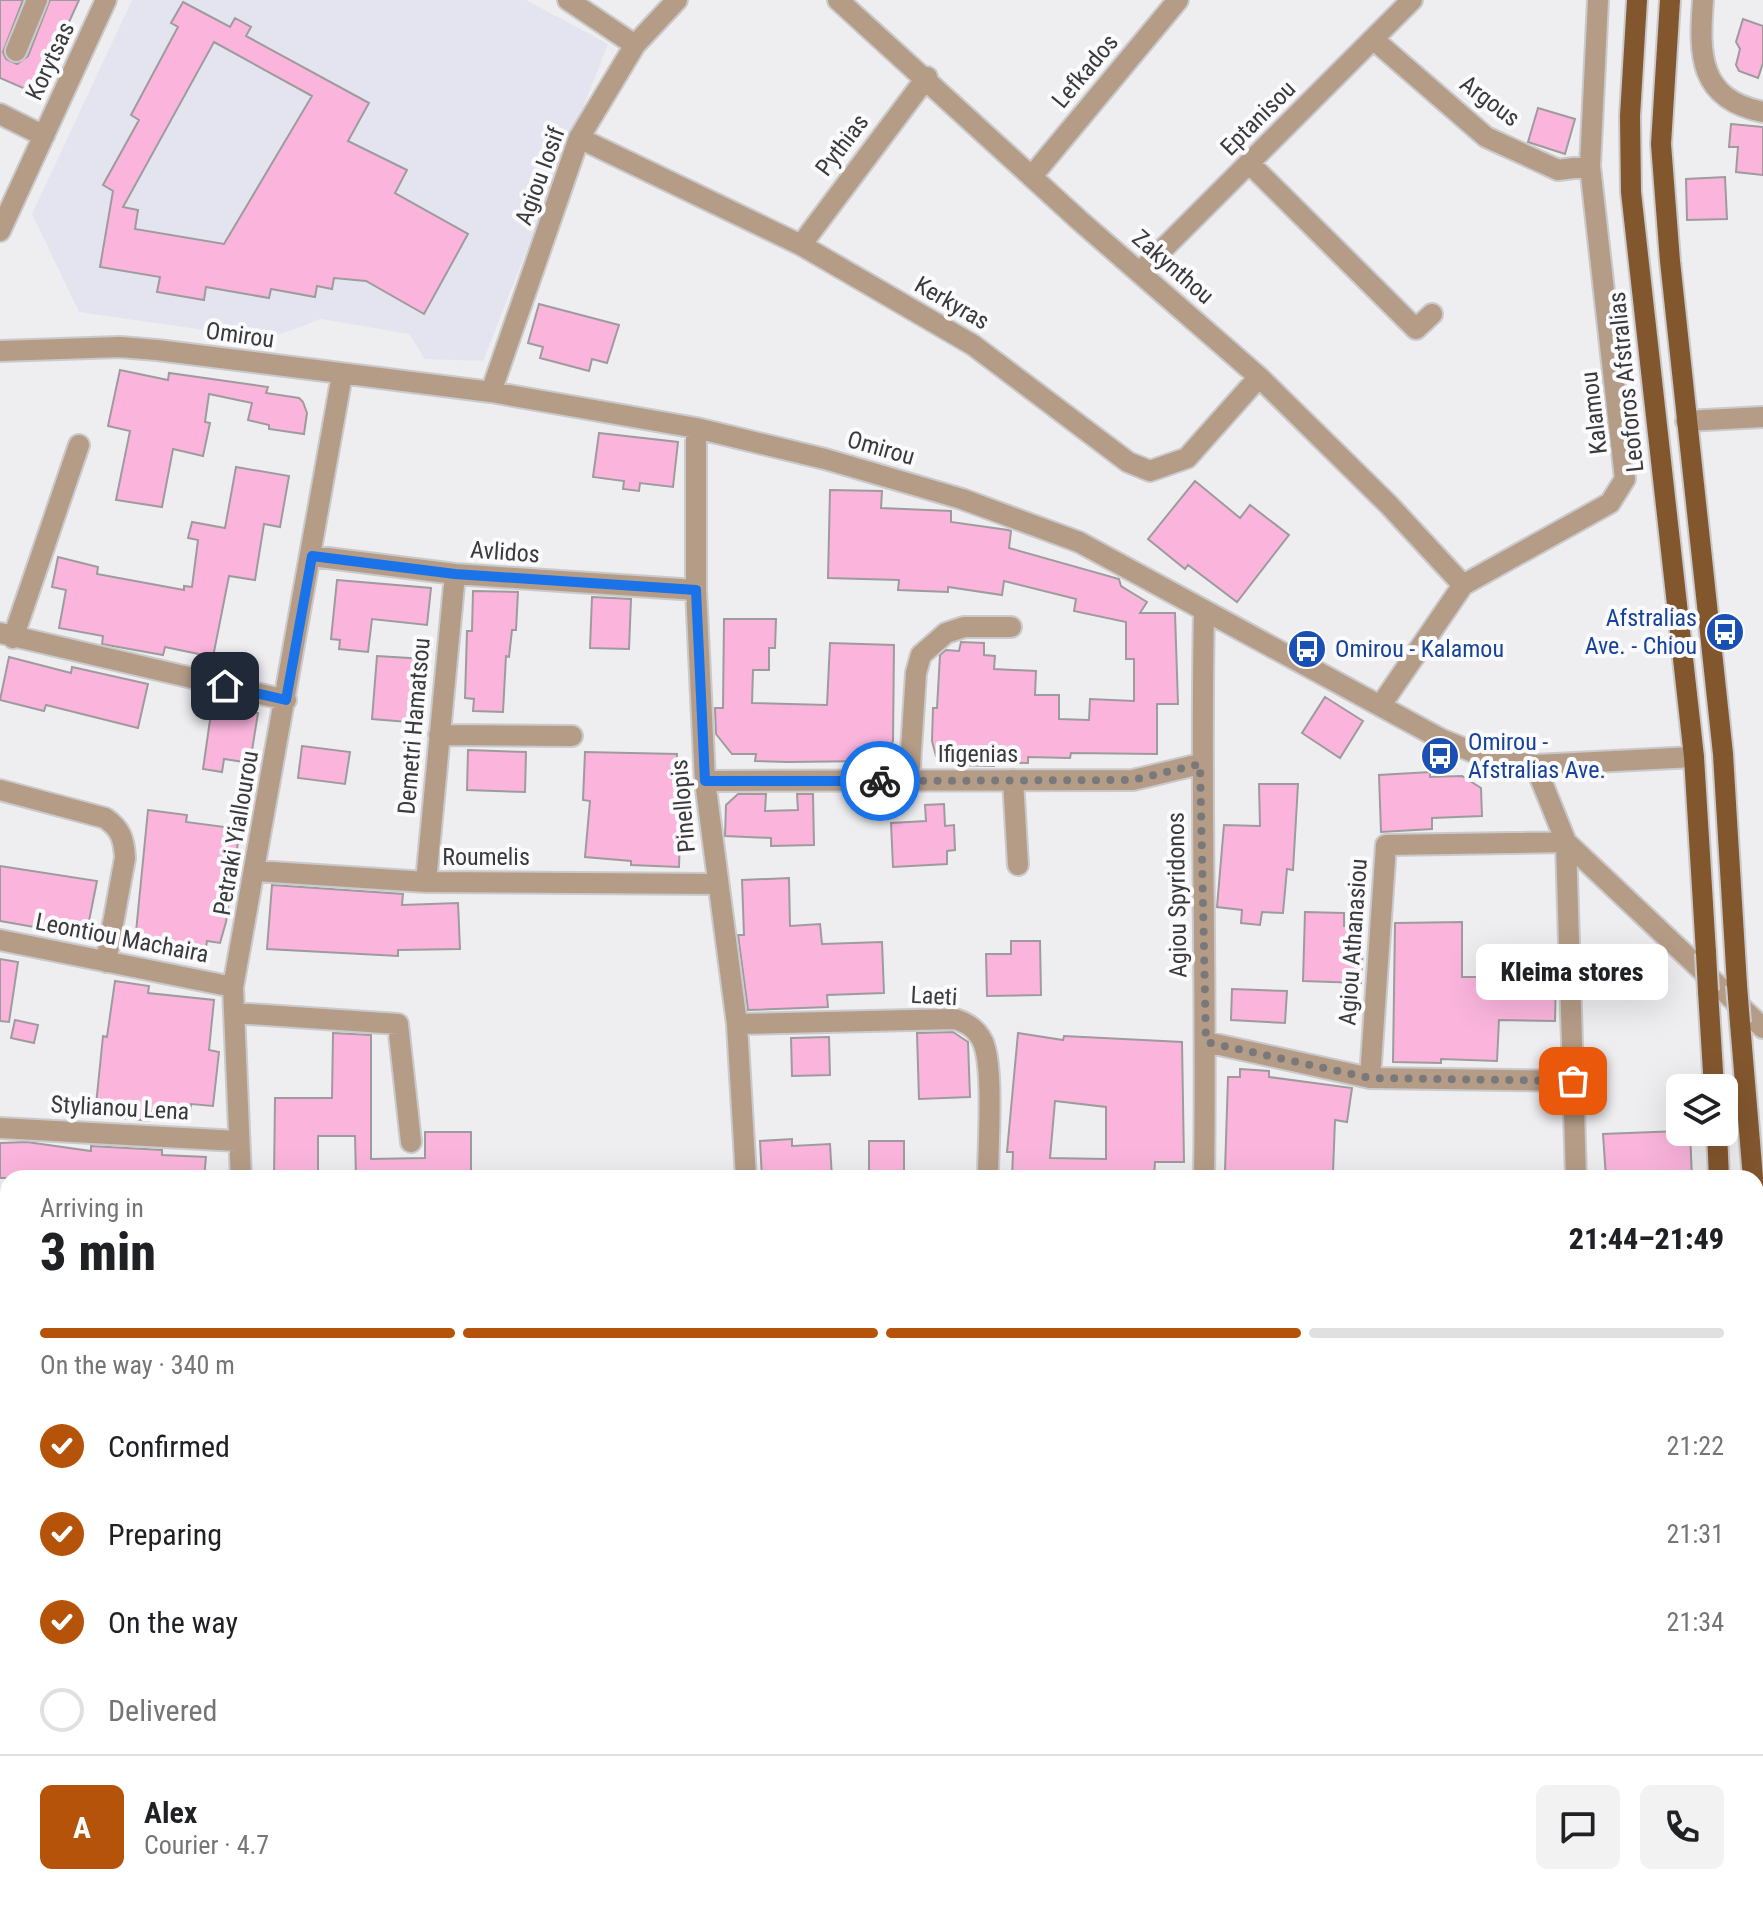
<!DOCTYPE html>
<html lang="en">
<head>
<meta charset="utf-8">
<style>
  :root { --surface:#fff; --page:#f2f2f2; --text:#202124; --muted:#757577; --line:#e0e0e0; --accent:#b45309 }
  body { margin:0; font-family:"Roboto Condensed",sans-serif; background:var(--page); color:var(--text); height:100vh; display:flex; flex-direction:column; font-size:30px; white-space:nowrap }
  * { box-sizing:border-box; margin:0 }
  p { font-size:26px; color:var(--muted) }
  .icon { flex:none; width:44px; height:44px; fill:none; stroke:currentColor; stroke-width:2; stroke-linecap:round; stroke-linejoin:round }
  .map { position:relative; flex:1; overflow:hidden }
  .drawer { position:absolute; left:0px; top:1170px; width:1764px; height:746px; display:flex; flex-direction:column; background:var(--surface); border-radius:24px 24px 0 0; box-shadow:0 8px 32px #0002 }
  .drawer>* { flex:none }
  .buttons { position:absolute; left:1666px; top:1074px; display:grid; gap:16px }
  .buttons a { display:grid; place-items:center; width:72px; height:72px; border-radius:12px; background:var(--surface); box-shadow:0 8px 32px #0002; font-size:40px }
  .pin { position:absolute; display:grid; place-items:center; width:68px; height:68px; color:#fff; margin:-34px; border-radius:16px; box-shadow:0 4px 12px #0006 }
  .courier { position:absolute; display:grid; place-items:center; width:80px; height:80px; margin:-40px; border:6px solid #1a73e8; border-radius:50%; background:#fff; color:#222; box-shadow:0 2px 10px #0007 }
  .bubble { position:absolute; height:56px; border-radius:12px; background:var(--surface); box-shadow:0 8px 32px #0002; font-size:26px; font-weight:800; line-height:56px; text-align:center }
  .summary em { font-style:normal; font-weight:800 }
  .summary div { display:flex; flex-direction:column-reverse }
  .summary { display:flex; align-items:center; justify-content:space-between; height:136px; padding:0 40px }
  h1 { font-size:52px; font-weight:800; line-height:60px }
  .bar { display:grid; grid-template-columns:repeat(4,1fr); gap:12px 8px; align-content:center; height:96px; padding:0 40px }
  .bar i { height:10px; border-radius:6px; background:var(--line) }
  .bar .on { background:var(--accent) }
  .bar p { grid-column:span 4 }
  .line { display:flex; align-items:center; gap:20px; padding:0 40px; border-top:2px solid var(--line) }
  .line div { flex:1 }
  .round { display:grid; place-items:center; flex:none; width:84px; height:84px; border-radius:12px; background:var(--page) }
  ol { padding:0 40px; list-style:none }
  li { display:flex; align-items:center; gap:24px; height:88px }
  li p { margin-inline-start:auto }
  li .icon { padding:8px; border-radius:50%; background:var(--accent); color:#fff; stroke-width:4 }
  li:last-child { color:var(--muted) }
  li i { width:44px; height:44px; border:4px solid var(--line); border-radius:50% }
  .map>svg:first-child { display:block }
</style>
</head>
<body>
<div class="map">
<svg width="1763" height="1915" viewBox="0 0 1763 1915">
  <rect width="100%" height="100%" fill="#eeeef1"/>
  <path fill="#e3e4ef" d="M132 0H526L608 44 483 361 425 359 409 334 321 319 267 339 79 312 32 214Z"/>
  <path fill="#d4e9a9" d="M1756 1258 1763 1259V1392L1756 1393Z"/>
  <path fill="#fbb5dd" stroke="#9e9b9c" stroke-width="2" fill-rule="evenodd" d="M0 0H23L3 52 6 59 17 64 28 56 50 0H79L40 86 34 83 30 91 0 78Z
    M183 2 230 27 235 18 251 27 246 36 369 103 348 141 407 170 395 193 468 234 424 314 366 281 334 278 332 289 317 286 315 297 271 289 269 298 206 287 204 300 157 292 160 277 100 267 113 191 103 185 139 120 131 115 178 27 171 23ZM214 42 312 96 224 244 135 229 138 210 123 207Z
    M1743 19 1763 26V63L1758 78 1739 71 1736 65 1740 49 1736 42Z
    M1538 108 1575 119 1565 154 1528 142Z
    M1731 124 1763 127V175L1736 172 1738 147H1729Z
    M1725 177 1727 219 1687 220 1686 179Z
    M539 304 619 325 607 363 592 359 589 371 540 358 543 347 528 343Z
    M120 370 168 380 169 373 268 387 266 393 299 398 303 402 307 413 304 434 269 429V425L248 420 252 403 209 394 205 422 210 423 203 456 173 449 162 507 116 500 130 431 108 426Z
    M599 433 678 442 673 487 640 483 639 491 623 489 624 481 593 477Z
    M236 467 289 476 280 527 264 524 255 580 229 576 213 657 165 647 163 655 113 646 102 644 103 636 59 628 66 590 52 587 58 557 98 567 97 574 184 590V586L192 587 198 540 188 538 192 522 225 528Z
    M1195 481 1240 518 1250 505 1289 535 1237 602 1188 565 1185 569 1148 539Z
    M830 490 882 491 881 508 951 511V522L1008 530 1011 531 1009 548 1119 579 1121 586 1147 602 1140 613H1175L1178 704H1157V754L1071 753 1070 758 1028 757V763L994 762V766L955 765 936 756 932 741 933 708H937L940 655 946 650 959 651 961 642 984 643V655L995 656 994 669 1036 671 1035 695H1059V719L1089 720 1090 699 1134 701V659H1126V622L1074 611 1076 599 1004 581 1002 595 948 587V592L898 590 899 580 828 578Z
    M337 580 431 588 427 625 372 619 368 652 339 649 340 640 331 639Z
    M473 591 518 592 516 630H512L509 657 506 656 503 712 473 711 474 699 465 698 467 631H472Z
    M592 597 631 599 629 649 590 648Z
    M724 619H776L775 648H769V670H753L752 703 827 705 830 643 894 645 893 741 884 757 871 761 788 762 755 761 756 754H732L716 734 715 708H723Z
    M377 656 425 659 420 723 372 719Z
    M9 657 71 673 72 667 148 684 138 728 46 705 44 711 0 700Z
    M1325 697 1363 721 1340 758 1302 733Z
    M212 706 258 713 250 763 224 759 222 772 203 769Z
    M302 746 350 752 345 784 298 778Z
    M468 750 526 752 525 792 467 790Z
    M585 752 677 754 676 813H681L679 867 631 865V861L585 857 590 801 583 800Z
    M1430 772V777L1462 776 1481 788 1482 816 1432 818V829L1381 832 1379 775Z
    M1259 784H1298L1293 870 1287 869 1283 913 1262 912 1260 925 1241 923 1242 910 1217 907 1224 825 1260 826Z
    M738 794H766L765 811 798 810 797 794H813L814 845 771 846V838L725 836 726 805Z
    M944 804 945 826 954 825 955 850 947 851V864L893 867 891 823 926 821 925 805Z
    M148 810 187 815 186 822 240 829 226 922 220 943 207 941 204 961 181 958 182 947 135 942Z
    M0 866 97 881 86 936 0 921Z
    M789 878 790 926 820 924 822 944 882 942 884 993 827 995 828 1007 748 1010 738 935H744L742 880Z
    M272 885 403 894 402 905 458 903 460 949 398 950V956L267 949Z
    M1305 912 1344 913V926L1364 927 1361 983 1303 981Z
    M1462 922V977H1556L1555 1021 1499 1020 1497 1061 1441 1059V1063L1393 1062 1395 923Z
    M1011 941H1040L1041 995 987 996 986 954H1011Z
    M0 959 18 962 9 1022 0 1021Z
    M115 981 149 986 148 993 214 1000 209 1050 219 1052 213 1106 191 1104 190 1116 151 1112 150 1121 95 1115 103 1036 107 1037Z
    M1232 989 1287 991 1285 1023 1231 1020Z
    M15 1020 38 1025 34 1043 11 1038Z
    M953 1032 968 1042 970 1097 919 1099 917 1033Z
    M333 1033 371 1035V1159L425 1158V1132H471V1178H356L355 1136H318V1178H274L275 1098H332Z
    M1018 1033 1063 1040 1064 1036 1182 1042 1184 1162H1155L1154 1178H1012L1013 1152H1007ZM1055 1101 1106 1107V1159L1050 1158Z
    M829 1037 830 1075 792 1076 791 1038Z
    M1240 1069 1269 1071V1077L1352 1088 1347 1122 1335 1120 1333 1172 1225 1171 1228 1077H1240Z
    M1680 1131 1690 1132 1692 1178H1606L1603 1134Z
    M792 1139V1146L830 1144 832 1178H762L760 1141Z
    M869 1141H904V1178H869Z
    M27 1142 91 1151V1146L162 1150V1155L206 1157 204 1178H0V1143Z"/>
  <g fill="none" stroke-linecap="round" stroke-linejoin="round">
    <defs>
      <path id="minor" d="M568 0 635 45
        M838 0 1079 220 1259 377 1389 505 1463 585
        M1703 0C1699 54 1698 99 1763 112
        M1373 39 1486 137 1558 170 1590 166
        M16 51 37 0
        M0 114 44 136
        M579 138 801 245 973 345 1128 462 1150 471 1187 458 1259 377
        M1249 163 1416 329 1432 314
        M1032 176 1178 0
        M0 231 106 0
        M801 245 927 77
        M1140 272 1412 0
        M0 351 120 347 157 350 491 392 696 428 825 459 962 499 1079 542 1441 739 1483 756 1535 765 1694 757
        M491 392 579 138 635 45 677 0
        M1686 421 1763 417
        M696 428V590L705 781 737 1024 746 1178
        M312 556 455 574 696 590
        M1204 610C1200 799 1207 989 1204 1178
        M0 633 286 700
        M13 638 79 445
        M1381 705 1463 585 1610 503 1625 479 1590 166 1598 0
        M439 735 572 736
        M1535 765 1566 842 1576 1178
        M1013 780 1018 865
        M705 781 1133 780 1200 764
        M909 781 916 673 921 655 946 633 964 627H1011
        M0 790 105 818C121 829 124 839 125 858L106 962
        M1566 842 1763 1028
        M256 871 426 882 716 884
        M426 882 455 574
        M0 940 233 987
        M234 1013 398 1024 411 1142
        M737 1024 955 1019C968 1023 977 1029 983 1042 994 1068 988 1146 988 1178
        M1206 1042 1370 1078 1573 1081
        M1370 1078 1386 845 1566 842
        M0 1128 238 1141
        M241 1178 233 987 342 375
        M0 1242 8 1243
        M0 1337H8
        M0 1791H8
        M139 1908 140 1915
        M300 1908V1915
        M939 1908V1915
        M1202 1908 1203 1915
        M505 1915 506 1908
        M774 1915 775 1908
        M1366 1915V1908
        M1509 1915 1511 1908"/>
      <path id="major" d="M1637 0 1630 116 1631 192 1694 757 1706 953
        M1670 0 1661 144 1670 261 1723 754 1737 985
        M1708 991 1714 1088
        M1740 1023 1753 1178
        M1717 1132 1719 1178
        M1756 1187 1763 1203
        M1756 1487 1763 1458
        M1722 1908V1915
        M1755 1915V1908"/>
      <path id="highway" d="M1756 1230H1763
        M0 1276H8
        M0 1310H8
        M1756 1413 1763 1412"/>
    </defs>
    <use href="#minor" stroke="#cacacd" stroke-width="24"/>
    <use href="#major" stroke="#cacacd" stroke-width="24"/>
    <use href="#highway" stroke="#cacacd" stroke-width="28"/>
    <use href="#minor" stroke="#b59c87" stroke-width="20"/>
    <use href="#major" stroke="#83572e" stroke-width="20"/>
    <use href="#highway" stroke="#703e01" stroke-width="24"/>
    <defs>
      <path id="major-bridge" d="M1706 953 1708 991
        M1737 985 1740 1023"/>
    </defs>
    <use href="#major-bridge" stroke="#cacacd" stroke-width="24" stroke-linecap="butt"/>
    <use href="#major-bridge" stroke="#83572e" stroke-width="20"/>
  </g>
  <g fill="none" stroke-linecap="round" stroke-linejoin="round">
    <path stroke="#79797b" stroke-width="8" stroke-dasharray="0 14.4" d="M880 781 1133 780 1200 764 1206 1042 1370 1078 1573 1081"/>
    <path stroke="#1a73e8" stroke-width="10" d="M225 686 286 700 312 556 455 574 696 590 705 781H880"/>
  </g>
  <defs>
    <symbol id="bus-disc" viewBox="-11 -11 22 22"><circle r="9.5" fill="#1a4fb4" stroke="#fbfbfe"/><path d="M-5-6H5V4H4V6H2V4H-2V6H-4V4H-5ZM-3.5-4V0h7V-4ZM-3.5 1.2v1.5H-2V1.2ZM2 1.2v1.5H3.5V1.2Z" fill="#fff"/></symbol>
  </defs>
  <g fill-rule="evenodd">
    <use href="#bus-disc" x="1703" y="610" width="44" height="44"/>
    <use href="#bus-disc" x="1285" y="627" width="44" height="44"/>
    <use href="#bus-disc" x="1418" y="734" width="44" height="44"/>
  </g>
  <g text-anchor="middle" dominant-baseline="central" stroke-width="8" stroke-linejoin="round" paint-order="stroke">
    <g font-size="24" fill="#3a3a3b" stroke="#fbfbfe">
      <text transform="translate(50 61) rotate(-65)">Korytsas</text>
      <text transform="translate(1085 71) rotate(-50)">Lefkados</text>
      <text transform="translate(1490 101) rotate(37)">Argous</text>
      <text transform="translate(1258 118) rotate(-45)">Eptanisou</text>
      <text transform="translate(842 145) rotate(-53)">Pythias</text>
      <text transform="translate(540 176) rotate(-70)">Agiou Iosif</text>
      <text transform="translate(1173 267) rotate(41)">Zakynthou</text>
      <text transform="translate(952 303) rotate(30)">Kerkyras</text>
      <text transform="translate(240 335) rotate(8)">Omirou</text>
      <text transform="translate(1626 382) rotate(-96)">Leoforos Afstralias</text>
      <text transform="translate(1594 413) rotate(-97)">Kalamou</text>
      <text transform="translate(881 448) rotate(16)">Omirou</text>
      <text transform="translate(505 552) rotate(4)">Avlidos</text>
      <text transform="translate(414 726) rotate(-85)">Demetri Hamatsou</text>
      <text x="978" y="754">Ifigenias</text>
      <text transform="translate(683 806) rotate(-95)">Pinellopis</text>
      <text transform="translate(236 833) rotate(-80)">Petraki Yiallourou</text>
      <text x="486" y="857">Roumelis</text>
      <text transform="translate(1177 895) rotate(-91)">Agiou Spyridonos</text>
      <text transform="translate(122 938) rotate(11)">Leontiou Machaira</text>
      <text transform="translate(1353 942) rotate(-86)">Agiou Athanasiou</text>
      <text transform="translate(934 996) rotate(3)">Laeti</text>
      <text transform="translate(120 1108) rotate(3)">Stylianou Lena</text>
    </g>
    <g font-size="24" fill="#164399" stroke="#fbfbfe" text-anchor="start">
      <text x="1697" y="618" text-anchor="end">Afstralias<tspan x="1697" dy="28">Ave. - Chiou</tspan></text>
      <text x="1335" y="649">Omirou - Kalamou</text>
      <text x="1468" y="742">Omirou -<tspan x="1468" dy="28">Afstralias Ave.</tspan></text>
    </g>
  </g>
</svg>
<div class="buttons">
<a><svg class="icon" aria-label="layers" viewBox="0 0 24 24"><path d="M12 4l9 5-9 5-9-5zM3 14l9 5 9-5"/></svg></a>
</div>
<div class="pin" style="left:1573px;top:1081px;background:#ea580c"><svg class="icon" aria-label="bag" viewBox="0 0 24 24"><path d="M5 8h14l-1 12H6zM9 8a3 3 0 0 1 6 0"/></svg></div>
<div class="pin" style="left:225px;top:686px;background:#1f2937"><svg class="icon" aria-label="home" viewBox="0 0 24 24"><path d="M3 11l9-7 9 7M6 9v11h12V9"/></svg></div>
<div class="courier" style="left:880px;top:781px"><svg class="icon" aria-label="bike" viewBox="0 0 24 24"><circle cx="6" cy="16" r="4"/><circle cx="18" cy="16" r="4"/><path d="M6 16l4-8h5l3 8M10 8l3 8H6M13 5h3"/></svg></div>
<div class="bubble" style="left:1476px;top:944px;width:192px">Kleima stores</div>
<section class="drawer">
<div class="summary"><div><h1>3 min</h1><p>Arriving in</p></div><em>21:44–21:49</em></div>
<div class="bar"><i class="on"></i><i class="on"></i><i class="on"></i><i></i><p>On the way · 340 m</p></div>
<ol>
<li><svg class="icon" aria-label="check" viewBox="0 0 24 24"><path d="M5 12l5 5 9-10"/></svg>Confirmed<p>21:22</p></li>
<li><svg class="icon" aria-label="check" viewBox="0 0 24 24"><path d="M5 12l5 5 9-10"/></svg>Preparing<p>21:31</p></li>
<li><svg class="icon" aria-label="check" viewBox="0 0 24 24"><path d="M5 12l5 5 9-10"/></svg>On the way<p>21:34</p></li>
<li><i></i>Delivered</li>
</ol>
<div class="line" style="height:144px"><b class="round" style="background:var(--accent);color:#fff">A</b><div><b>Alex</b><p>Courier · 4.7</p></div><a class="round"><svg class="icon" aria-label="chat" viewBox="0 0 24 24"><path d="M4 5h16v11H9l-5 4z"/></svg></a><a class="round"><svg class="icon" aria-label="phone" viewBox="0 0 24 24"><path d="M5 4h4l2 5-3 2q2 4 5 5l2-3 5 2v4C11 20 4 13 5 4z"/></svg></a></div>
</section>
</div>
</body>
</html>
